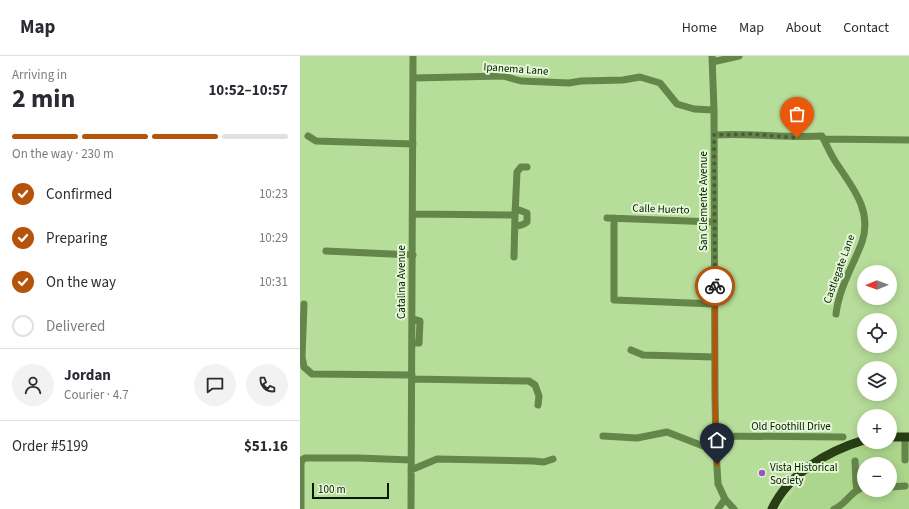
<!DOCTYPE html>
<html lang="en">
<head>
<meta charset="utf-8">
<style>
  :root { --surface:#fff; --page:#f2f2f3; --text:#2b2b33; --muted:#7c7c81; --line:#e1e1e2; --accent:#b45309 }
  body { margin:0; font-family:"Source Sans 3",sans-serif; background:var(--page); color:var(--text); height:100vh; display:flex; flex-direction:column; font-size:15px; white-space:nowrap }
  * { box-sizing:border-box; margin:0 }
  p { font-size:13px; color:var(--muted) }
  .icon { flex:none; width:22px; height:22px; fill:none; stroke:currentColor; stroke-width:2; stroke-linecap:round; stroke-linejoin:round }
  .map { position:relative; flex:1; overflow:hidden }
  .drawer { display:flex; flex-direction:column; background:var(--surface); width:300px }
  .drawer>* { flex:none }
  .needle { width:26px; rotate:269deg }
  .buttons { position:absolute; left:557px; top:209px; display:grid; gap:8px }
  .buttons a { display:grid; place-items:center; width:40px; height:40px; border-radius:50%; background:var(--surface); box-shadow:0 2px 10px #0003; font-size:20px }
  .scale { position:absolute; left:12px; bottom:10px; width:77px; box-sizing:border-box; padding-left:4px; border:2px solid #0b1901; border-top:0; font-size:11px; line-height:14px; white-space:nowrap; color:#0b1901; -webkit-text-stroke:3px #e3f8d6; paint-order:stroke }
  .pin { position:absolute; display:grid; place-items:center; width:34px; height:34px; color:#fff; margin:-41px -17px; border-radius:50% 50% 50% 0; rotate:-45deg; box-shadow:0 0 4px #0007 }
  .pin .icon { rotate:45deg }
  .courier { position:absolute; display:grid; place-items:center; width:40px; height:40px; margin:-20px; border:3px solid #b45309; border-radius:50%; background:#fff; color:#222; box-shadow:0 1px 5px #0007 }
  .overview em { font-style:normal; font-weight:700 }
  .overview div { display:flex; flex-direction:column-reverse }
  .overview { display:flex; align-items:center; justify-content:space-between; height:68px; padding:0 12px }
  h1 { font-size:26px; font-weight:700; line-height:30px }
  .bar { display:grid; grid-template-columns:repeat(4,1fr); gap:6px 4px; align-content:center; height:48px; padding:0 12px }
  .bar i { height:5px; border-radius:3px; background:var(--line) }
  .bar .selected { background:var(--accent) }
  .bar p { grid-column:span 4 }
  .line { display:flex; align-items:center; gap:10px; padding:0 12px; border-top:1px solid var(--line) }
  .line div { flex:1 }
  .round { display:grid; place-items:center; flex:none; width:42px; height:42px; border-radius:21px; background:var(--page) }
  ol { padding:0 12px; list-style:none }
  li { display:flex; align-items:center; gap:12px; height:44px }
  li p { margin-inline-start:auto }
  li .icon { padding:4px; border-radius:50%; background:var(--accent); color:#fff; stroke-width:4 }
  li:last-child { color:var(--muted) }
  li i { width:22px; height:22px; border:2px solid var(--line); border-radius:50% }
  header { display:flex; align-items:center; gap:24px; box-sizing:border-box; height:56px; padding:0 20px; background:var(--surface); border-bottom:1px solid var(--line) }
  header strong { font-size:19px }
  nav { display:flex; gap:22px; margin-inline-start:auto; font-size:14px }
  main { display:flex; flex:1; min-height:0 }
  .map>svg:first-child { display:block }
</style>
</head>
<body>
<header>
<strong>Map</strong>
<nav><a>Home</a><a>Map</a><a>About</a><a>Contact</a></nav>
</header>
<main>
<section class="drawer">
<div class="overview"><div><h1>2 min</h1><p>Arriving in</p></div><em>10:52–10:57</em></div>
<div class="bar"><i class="selected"></i><i class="selected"></i><i class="selected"></i><i></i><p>On the way · 230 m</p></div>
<ol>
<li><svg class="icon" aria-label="check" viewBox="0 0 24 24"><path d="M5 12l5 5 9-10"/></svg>Confirmed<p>10:23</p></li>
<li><svg class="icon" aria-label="check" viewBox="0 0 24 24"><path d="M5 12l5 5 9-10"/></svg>Preparing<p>10:29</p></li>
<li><svg class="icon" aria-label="check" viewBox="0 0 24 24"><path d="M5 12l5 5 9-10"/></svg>On the way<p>10:31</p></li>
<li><i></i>Delivered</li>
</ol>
<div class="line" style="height:72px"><a class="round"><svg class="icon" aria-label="person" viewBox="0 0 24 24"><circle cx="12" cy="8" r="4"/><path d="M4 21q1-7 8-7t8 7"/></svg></a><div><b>Jordan</b><p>Courier · 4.7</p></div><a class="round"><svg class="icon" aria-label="chat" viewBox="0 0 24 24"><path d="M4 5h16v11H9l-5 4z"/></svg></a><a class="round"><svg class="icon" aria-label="phone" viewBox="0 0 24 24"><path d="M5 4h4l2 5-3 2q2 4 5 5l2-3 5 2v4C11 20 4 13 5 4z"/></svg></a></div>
<div class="line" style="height:52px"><div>Order #5199</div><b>$51.16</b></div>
</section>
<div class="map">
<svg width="609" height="453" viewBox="0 0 609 453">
  <rect width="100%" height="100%" fill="#b7dd9a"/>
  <path fill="#acd68c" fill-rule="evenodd" d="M582 386H609V453H479L498 429 513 413 533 400 556 391ZM564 408H590V434H564Z"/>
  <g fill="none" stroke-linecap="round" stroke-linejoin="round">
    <path stroke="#65864a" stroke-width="7" d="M412 0 414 54 415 339 416 395 418 428 425 443 434 453
      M412 6 439 0
      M113 22 203 20 221 25 269 27 281 25 323 24 340 21 360 27 377 48 394 53 414 54
      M414 79C450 77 486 82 522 80 526 88 530 97 535 105 551 130 573 153 562 186 553 210 539 232 536 258
      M8 80 16 85 113 88
      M524 83 609 84
      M113 158 215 159 217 116 221 111H227
      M307 162 414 166
      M314 162V244L415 248
      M215 170C220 170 223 169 227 166V157L219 154H215
      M26 195 113 199
      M214 201 215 159
      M4 248 2 301 4 311 12 318 112 319
      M112 287H119L120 265 112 263
      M331 294 343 299 415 301
      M112 323 229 325 235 329 239 340 238 349
      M303 380 337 382 367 376 416 395
      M415 380 543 381
      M605 381V404
      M555 405 556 427 557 434
      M111 414 137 403 233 405 244 406 253 403
      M590 431 605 430
      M1 453V408L2 404 5 402H58L111 404
      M111 453 113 0
      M418 453 425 443
      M534 453C546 449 551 434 564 431"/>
    <path stroke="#283e14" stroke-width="9" d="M590 381H609
      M472 453C489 417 528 395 564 384"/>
  </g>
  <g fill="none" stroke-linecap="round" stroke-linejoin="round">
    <path stroke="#475e37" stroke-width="4" stroke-dasharray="0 7.2" d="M415 230 414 79 453 78 497 82"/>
    <path stroke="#b45309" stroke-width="5" d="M415 230V339L417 408"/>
  </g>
  <circle fill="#9d52c4" stroke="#e3f8d6" stroke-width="1.5" cx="462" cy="417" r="4"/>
  <g text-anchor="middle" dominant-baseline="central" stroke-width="4" stroke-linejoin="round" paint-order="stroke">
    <g font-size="11" fill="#0b1901" stroke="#e3f8d6">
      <text transform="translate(216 13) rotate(4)">Ipanema Lane</text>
      <text transform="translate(403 145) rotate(-90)">San Clemente Avenue</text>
      <text transform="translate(361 153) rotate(2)">Calle Huerto</text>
      <text transform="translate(539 213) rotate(-70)">Castlegate Lane</text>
      <text transform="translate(101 226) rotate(-90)">Catalina Avenue</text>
      <text x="491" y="370">Old Foothill Drive</text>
    </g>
    <g font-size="11" fill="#0b1901" stroke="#e3f8d6" text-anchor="start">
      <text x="470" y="411">Vista Historical<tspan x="470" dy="13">Society</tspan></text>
    </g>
  </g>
</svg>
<div class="buttons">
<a><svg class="needle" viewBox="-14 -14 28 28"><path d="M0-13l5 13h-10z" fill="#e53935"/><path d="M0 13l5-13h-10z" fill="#7c7c81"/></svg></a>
<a><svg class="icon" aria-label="locate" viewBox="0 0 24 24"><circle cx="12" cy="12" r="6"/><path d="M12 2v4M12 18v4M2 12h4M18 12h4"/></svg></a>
<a><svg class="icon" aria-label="layers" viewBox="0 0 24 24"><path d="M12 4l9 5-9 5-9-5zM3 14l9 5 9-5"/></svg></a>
<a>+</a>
<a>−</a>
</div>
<div class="scale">100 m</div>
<div class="pin" style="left:497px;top:82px;background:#ea580c"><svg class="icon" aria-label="bag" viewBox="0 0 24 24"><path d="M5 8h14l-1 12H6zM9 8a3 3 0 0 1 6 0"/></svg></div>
<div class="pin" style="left:417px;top:408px;background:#1f2937"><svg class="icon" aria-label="home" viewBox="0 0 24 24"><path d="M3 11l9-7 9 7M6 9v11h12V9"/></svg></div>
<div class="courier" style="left:415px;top:230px"><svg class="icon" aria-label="bike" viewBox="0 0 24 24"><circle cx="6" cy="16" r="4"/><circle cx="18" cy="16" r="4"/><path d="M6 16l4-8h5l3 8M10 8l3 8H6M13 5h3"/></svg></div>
</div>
</main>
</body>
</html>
